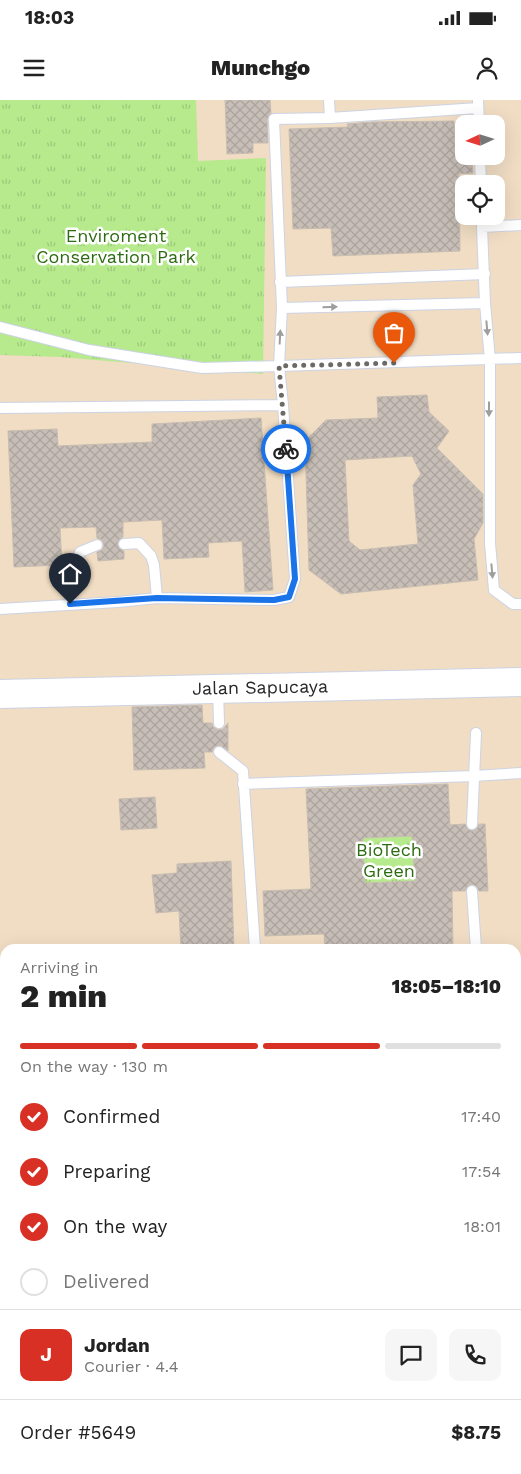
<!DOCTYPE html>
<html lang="en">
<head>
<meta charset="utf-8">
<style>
  :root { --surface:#fff; --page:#f6f6f6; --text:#222; --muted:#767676; --line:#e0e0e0; --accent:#d93025 }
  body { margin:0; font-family:"Work Sans",sans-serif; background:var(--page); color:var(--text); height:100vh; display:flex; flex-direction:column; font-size:19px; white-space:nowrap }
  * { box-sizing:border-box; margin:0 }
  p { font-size:16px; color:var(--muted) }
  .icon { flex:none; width:28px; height:28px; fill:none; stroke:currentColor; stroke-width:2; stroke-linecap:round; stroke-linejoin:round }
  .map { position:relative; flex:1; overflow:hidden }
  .sheet { position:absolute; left:0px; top:844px; width:521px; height:531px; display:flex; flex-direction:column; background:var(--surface); border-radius:15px 15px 0 0; box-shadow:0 5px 20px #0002 }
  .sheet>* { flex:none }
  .needle { width:32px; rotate:266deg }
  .buttons { position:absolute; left:455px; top:15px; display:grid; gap:10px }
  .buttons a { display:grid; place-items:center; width:50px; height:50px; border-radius:10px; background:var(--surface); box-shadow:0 5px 20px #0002; font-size:25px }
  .pin { position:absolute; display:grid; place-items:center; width:42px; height:42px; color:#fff; margin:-51px -21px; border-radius:50% 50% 50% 0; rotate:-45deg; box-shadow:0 0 5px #0007 }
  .pin .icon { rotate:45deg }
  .courier { position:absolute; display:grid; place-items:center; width:50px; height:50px; margin:-25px; border:4px solid #1a73e8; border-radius:50%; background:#fff; color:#222; box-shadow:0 1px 6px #0007 }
  .head em { font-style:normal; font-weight:800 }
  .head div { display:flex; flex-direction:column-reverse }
  .head { display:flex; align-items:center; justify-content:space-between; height:85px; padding:0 20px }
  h1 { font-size:32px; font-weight:800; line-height:38px }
  .bar { display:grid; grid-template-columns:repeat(4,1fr); gap:8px 5px; align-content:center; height:60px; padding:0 20px }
  .bar i { height:6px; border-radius:4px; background:var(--line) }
  .bar .selected { background:var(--accent) }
  .bar p { grid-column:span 4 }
  .line { display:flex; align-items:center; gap:12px; padding:0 20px; border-top:1px solid var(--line) }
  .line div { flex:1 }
  .round { display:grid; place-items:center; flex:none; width:52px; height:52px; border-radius:10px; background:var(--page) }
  ol { padding:0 20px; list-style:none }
  li { display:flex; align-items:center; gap:15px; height:55px }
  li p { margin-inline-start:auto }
  li .icon { padding:5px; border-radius:50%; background:var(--accent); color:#fff; stroke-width:4 }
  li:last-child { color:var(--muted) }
  li i { width:28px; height:28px; border:2px solid var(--line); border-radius:50% }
  .status { display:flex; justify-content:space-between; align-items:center; height:35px; padding:0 25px; background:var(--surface); direction:ltr }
  .status svg { height:14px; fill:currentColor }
  header { display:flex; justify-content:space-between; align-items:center; height:65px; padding:0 20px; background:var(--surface); font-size:22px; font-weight:800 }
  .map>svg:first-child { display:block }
</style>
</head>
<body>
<div class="status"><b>18:03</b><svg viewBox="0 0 49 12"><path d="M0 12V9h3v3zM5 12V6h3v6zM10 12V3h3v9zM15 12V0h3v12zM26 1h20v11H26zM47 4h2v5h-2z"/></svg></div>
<header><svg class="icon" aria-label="menu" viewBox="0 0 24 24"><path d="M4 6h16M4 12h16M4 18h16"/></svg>Munchgo<svg class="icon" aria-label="person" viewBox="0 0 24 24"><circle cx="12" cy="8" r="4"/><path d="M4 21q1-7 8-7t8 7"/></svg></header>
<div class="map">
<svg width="521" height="1374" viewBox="0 0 521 1374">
  <defs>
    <pattern id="grass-tufts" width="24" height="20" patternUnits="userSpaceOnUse" patternTransform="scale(1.25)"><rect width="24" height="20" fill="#b6ea8d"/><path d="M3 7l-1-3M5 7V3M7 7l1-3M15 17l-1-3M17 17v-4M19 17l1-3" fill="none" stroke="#9cc97a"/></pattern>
    <pattern id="building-cross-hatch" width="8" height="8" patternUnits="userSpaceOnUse" patternTransform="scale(1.25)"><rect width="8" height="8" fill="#c7beb7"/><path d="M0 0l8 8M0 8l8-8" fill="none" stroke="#aba39d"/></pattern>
  </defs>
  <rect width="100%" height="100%" fill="#ece1d7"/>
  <path fill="#f1ddc4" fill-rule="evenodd" d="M0 0H521V1374H0ZM464 24H496V56H464ZM464 84H496V116H464ZM5 849H516V1370H5Z"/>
  <path fill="url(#grass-tufts)" d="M0 0H196L198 61 266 58 263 274 60 257 0 255Z
    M412 736 415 781 365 783 363 738Z"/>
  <path fill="url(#building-cross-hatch)" stroke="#c8bdb1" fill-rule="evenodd" d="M225 0H270L271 13 267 19 268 43H253V53L227 54Z
    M454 21 455 46H464V56H471L473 73 459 74 460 151 333 156 331 128 293 129 289 29 348 27 347 24 372 22Z
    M427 295 429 312 449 331 437 348 483 394V423L474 439 478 480 341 494 309 470 305 341 326 320 378 318 377 297ZM412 356 421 374 413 385 418 444 360 450 349 441 345 360Z
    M261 318 273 490 245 492 242 441 208 443 209 457 164 459 162 420 123 422V437L120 439 117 444 119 448 124 451V459L98 461 97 452 102 450 104 445 102 440 97 438 96 427 60 428 62 465 14 467 8 331 57 329 58 346 152 342V324Z
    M202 605 203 623H212L213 627 219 630 223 629 228 623V651L220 645 214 647 212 652H204L205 668 134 670 132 607Z
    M448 684 450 725 465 724 468 729 472 731 477 728 479 724H485L488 791H479L477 787 472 784 468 786 465 791H452L453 849H325L324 834 265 836 263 791 311 789 306 689ZM412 736 415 781 365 783 363 738Z
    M155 697 157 728 121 730 119 699Z
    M231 761 234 849H181L179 811 156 813 152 775 177 773V764Z"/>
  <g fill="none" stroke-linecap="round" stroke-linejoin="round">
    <defs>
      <path id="lane" d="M478 0 479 24
        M330 18 478 8
        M480 56 481 84
        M482 116V127L521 125
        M482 127 485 203
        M280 182 485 174
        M282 208 485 203 490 260V443L494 490 513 504H521
        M0 227 89 250 202 268 279 266 282 208 274 19 330 18 329 0
        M0 308 283 305 279 266 521 258
        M124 444 139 443 151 456 154 465 157 498
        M70 505 73 468 80 452 97 445
        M0 509 118 502 157 498 274 500 289 497 295 479 283 305
        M218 589 219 623
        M219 652 243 671 255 849
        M243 684 473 676 521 673
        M472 724 476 633
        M472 791 476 849
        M516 1033 521 1032
        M516 1252H521
        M516 1293 521 1292
        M232 1370V1374"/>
      <path id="street" d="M516 1351 521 1350
        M19 1374 133 1370"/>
      <path id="secondary" d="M0 594 521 582"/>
    </defs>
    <use href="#lane" stroke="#ccd3e3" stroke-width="12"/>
    <use href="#street" stroke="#ccd3e3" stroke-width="24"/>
    <use href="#secondary" stroke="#ccd3e3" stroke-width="30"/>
    <use href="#lane" stroke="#fff" stroke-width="10"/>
    <use href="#street" stroke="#fff" stroke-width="21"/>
    <use href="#secondary" stroke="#fff" stroke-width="28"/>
  </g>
  <defs><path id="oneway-solid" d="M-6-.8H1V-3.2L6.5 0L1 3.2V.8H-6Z" transform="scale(1.25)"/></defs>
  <g fill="#9e9e9e">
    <use href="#oneway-solid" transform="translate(330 207) rotate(-1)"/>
    <use href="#oneway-solid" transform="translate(487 228) rotate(85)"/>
    <use href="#oneway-solid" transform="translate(280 237) rotate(-87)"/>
    <use href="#oneway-solid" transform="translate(489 309) rotate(90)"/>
    <use href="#oneway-solid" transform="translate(492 471) rotate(85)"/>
  </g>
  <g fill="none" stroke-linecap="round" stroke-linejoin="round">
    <path stroke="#6d6965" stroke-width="5" stroke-dasharray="0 9" d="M286 349 279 266 394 263"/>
    <path stroke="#1a73e8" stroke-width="6" d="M70 504 157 498 274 500 289 497 295 479 286 349"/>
  </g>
  <g text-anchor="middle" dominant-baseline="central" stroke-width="5" stroke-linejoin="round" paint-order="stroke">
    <g font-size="18" fill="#2d6b11" stroke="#fff">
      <text x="116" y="135">Enviroment<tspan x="116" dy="21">Conservation Park</tspan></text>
      <text x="389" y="749">BioTech<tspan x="389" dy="21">Green</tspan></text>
    </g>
    <g font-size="18" fill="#282828" stroke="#fff">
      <text transform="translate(260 587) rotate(-1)">Jalan Sapucaya</text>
    </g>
  </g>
</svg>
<div class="buttons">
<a><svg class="needle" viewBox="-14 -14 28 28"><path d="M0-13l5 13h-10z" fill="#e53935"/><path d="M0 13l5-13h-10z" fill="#767676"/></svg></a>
<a><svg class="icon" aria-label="locate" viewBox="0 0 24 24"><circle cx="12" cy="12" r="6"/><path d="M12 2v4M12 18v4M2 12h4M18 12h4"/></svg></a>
</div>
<div class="pin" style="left:394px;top:263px;background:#ea580c"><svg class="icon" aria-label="bag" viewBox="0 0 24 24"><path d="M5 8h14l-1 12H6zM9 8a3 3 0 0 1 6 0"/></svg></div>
<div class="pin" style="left:70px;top:504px;background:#1f2937"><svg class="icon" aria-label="home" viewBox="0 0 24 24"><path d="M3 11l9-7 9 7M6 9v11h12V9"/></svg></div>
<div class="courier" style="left:286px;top:349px"><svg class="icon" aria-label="bike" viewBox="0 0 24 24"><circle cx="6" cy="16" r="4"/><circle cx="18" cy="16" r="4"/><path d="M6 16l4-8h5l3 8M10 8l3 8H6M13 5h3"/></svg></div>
<section class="sheet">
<div class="head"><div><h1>2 min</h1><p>Arriving in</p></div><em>18:05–18:10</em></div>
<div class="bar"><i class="selected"></i><i class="selected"></i><i class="selected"></i><i></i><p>On the way · 130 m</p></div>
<ol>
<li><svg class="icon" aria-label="check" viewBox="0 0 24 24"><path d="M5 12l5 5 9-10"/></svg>Confirmed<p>17:40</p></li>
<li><svg class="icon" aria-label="check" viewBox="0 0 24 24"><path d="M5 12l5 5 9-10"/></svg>Preparing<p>17:54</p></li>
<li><svg class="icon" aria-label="check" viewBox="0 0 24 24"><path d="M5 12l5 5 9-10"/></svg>On the way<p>18:01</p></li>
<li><i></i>Delivered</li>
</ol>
<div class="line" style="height:90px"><b class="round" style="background:var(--accent);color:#fff">J</b><div><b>Jordan</b><p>Courier · 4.4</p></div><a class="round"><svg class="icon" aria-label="chat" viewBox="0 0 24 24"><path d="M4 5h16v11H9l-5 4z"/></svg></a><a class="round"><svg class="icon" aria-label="phone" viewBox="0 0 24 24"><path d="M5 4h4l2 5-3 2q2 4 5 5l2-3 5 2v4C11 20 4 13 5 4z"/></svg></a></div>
<div class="line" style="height:65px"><div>Order #5649</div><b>$8.75</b></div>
</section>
</div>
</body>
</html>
